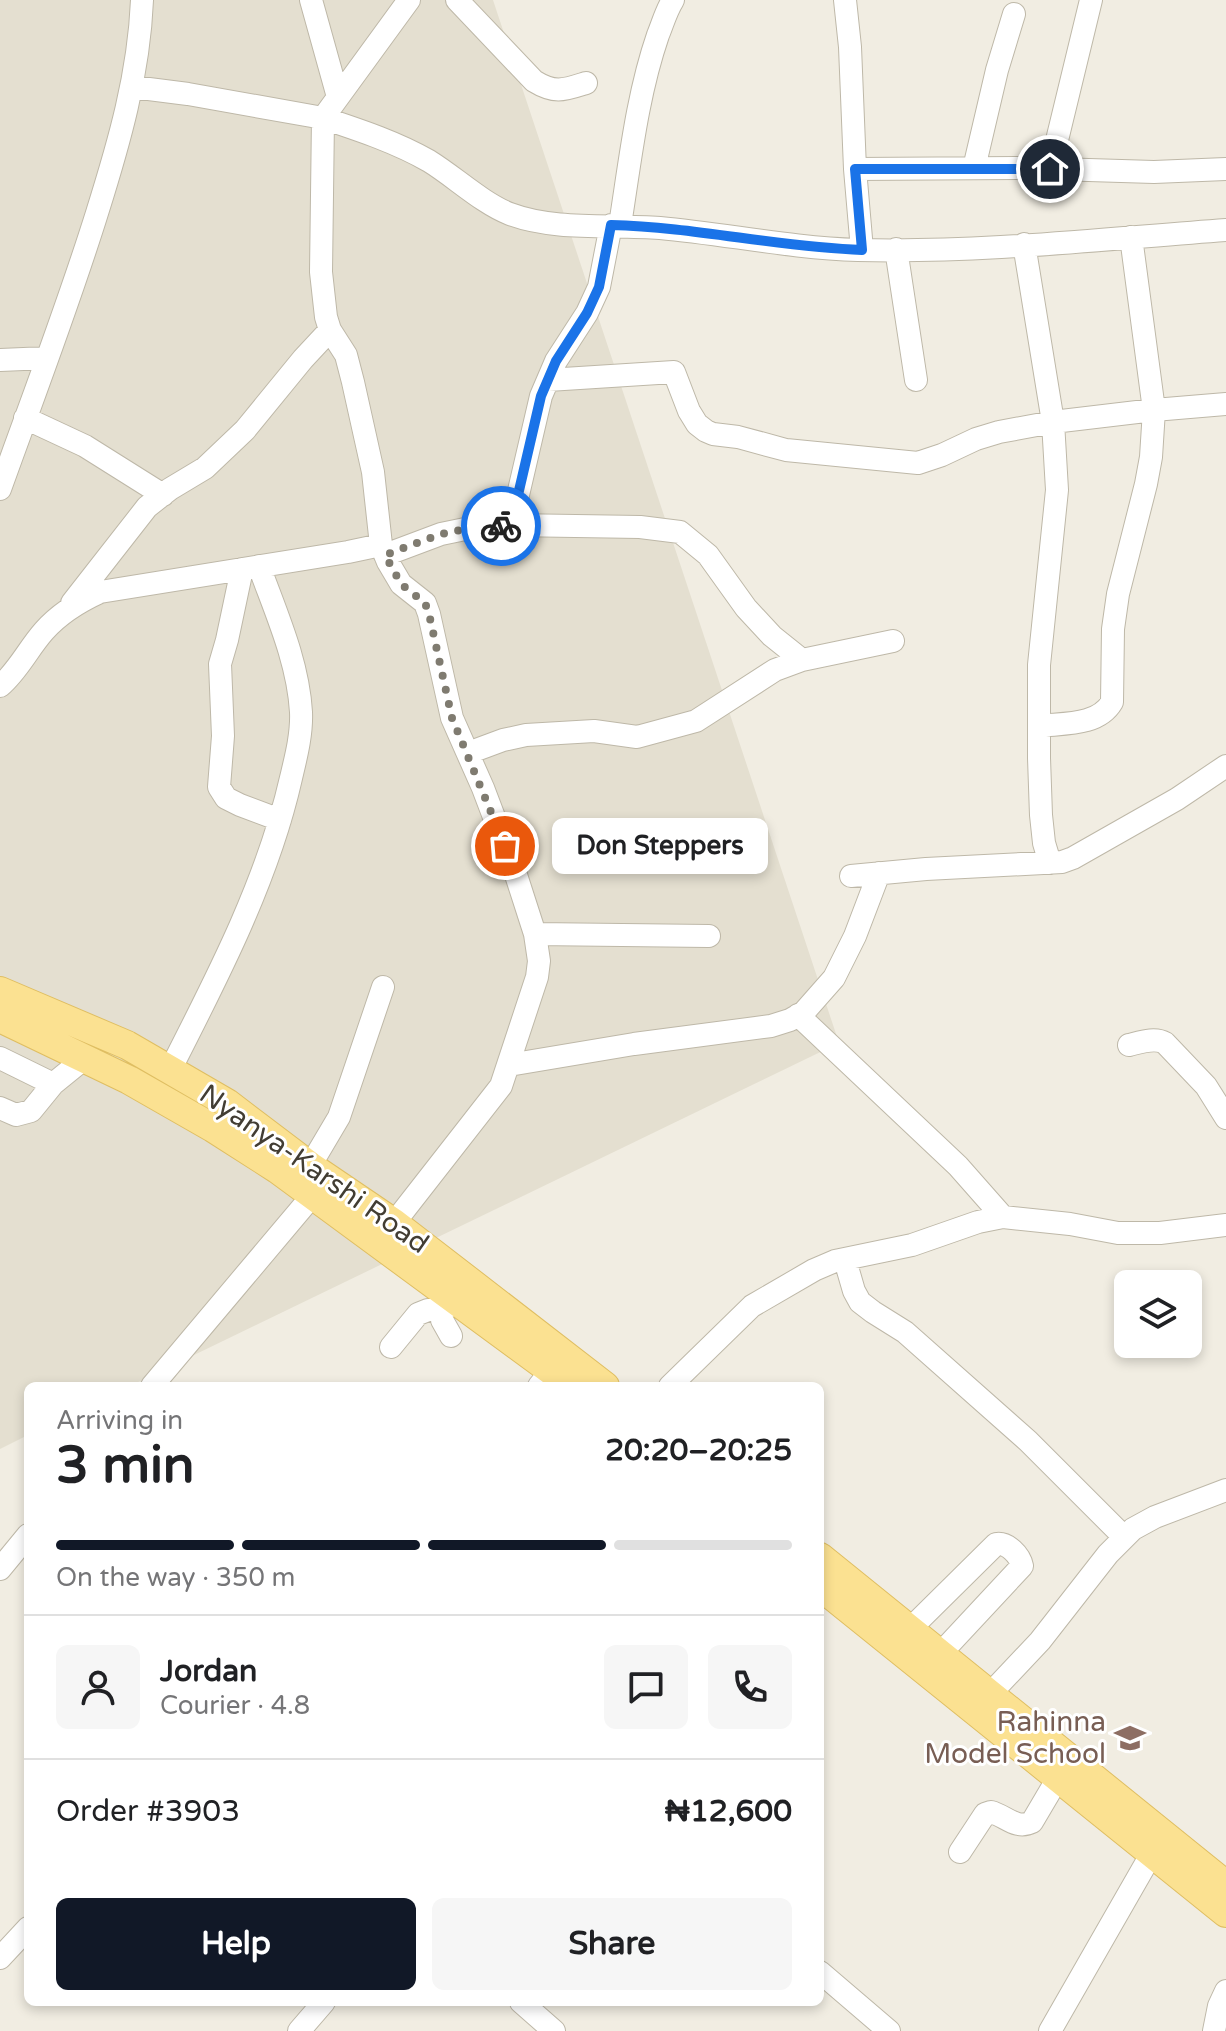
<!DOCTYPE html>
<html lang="en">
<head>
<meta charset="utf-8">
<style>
  :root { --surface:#fff; --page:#f6f6f6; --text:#202124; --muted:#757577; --line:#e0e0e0; --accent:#111827 }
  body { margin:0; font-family:"Varela Round",sans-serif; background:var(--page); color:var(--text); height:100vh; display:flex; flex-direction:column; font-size:30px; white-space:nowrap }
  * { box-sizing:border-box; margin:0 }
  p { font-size:26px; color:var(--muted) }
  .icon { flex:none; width:44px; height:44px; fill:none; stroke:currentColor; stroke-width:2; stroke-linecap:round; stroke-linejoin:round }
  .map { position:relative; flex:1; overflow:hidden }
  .sheet { position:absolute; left:24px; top:1382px; width:800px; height:624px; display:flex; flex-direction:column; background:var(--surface); border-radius:12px; box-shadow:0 4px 12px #0003 }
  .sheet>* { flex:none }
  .fabs { position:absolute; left:1114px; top:1270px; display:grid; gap:16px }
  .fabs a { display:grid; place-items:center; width:88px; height:88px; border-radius:12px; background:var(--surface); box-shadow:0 4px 12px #0003; font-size:40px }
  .pin { position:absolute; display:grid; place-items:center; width:68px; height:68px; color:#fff; margin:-34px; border:4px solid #fff; border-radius:50%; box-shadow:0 2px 8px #0007 }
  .courier { position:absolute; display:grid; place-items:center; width:80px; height:80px; margin:-40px; border:6px solid #1a73e8; border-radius:50%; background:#fff; color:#222; box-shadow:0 2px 10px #0007 }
  .bubble { position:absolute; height:56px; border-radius:12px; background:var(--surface); box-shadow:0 4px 12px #0003; font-size:26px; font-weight:800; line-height:56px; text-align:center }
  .overview em { font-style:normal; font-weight:800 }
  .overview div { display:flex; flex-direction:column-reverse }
  .overview { display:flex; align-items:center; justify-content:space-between; height:136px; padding:0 32px }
  h1 { font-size:52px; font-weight:800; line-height:60px }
  .bar { display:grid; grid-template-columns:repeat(4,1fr); gap:12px 8px; align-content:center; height:96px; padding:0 32px }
  .bar i { height:10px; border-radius:6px; background:var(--line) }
  .bar .selected { background:var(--accent) }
  .bar p { grid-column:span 4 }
  .line { display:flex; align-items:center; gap:20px; padding:0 32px; border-top:2px solid var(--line) }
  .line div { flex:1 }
  .round { display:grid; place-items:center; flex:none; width:84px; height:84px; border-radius:12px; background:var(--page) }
  .cta { display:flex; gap:16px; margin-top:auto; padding:16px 32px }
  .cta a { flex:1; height:92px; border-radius:12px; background:var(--accent); color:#fff; font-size:32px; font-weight:800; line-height:92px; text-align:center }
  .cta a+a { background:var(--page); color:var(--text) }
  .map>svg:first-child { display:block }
</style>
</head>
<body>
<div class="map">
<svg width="1226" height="2031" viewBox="0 0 1226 2031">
  <rect width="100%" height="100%" fill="#f1ede2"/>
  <path fill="#e4dfd0" d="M0 0H493L839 1043 130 1386H28V1435L0 1449Z"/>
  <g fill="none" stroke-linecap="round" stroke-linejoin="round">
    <defs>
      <path id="minor" d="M311 0 338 97
        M457 0 534 81C555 94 564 90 586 83
        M845 0 850 47 855 169 862 250
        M133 87 188 94 323 118 409 0
        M974 168 997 70 1014 14
        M855 169 1023 168 1154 172 1226 169
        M1050 169 1091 0
        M620 225C630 162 637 96 658 35 663 23 666 11 673 0
        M1024 244 1053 422 1057 490 1039 665V758L1041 815 1044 843 1050 863
        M896 249 916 380
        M0 360 47 358
        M548 380 674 372 689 411 697 424 706 431 713 434 738 437 786 450 918 463 942 455 976 439 999 432 1053 422 1154 410 1226 404
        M25 418 85 446 163 495
        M0 489C33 397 68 306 97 213 119 143 139 74 142 0
        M511 525 541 396 556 361 587 313 599 287 611 225
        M385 555 441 534 470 528 511 525 640 527 680 532 708 555 746 608 772 636 802 660
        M242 569 227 640 220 664 223 736 219 787 226 798 240 805 280 820
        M72 603 147 507 170 489 205 468 245 430 303 359 330 330
        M0 686C18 671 28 649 44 631 60 613 78 602 100 592L348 552 381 545
        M1039 726C1064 723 1098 726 1112 702L1113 629 1118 594 1146 484 1151 457 1154 410 1131 237
        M468 753 503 740 526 735 594 731 637 737 696 721 775 670 802 660 893 641
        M851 876 926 869 1062 862 1073 858 1177 799 1226 766
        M535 934 709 936
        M798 1015 958 1166 1003 1217
        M1129 1045C1141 1042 1155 1037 1165 1043L1206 1086 1226 1118
        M0 1058 53 1084
        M509 1065 634 1044 771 1026 790 1020 804 1012 834 978 855 936 879 873
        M170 1070C217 978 268 880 291 778 296 757 302 734 301 712 298 661 276 613 259 566
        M0 1108 16 1115 31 1111 53 1084 85 1058
        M310 1166 339 1117 383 987
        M394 1223 501 1086 537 977 539 961 535 934 516 875 483 788 452 718 429 614 425 603 401 584 388 562 381 545 373 472 353 382 346 355 330 330 326 317 321 272 323 118C359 130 396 142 429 161 455 177 482 203 510 214 555 231 612 224 660 228 726 234 791 248 858 250 981 253 1104 239 1226 230
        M845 1260 854 1291 860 1302 873 1312 905 1332 1028 1441 1124 1537
        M442 1310V1320L451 1336
        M391 1347 418 1314 428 1310H442L457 1302
        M152 1386 312 1196
        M539 1386 552 1370
        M670 1386 752 1306 814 1270 835 1261 912 1245 978 1222 1003 1217 1070 1224 1118 1233H1160L1226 1225
        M0 1569 28 1535
        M909 1630 996 1544C1007 1542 1020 1555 1022 1566L940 1654
        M990 1694 1040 1641 1108 1554 1133 1529 1155 1517 1226 1490
        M960 1852 985 1814 991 1812C1006 1816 1016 1830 1032 1822L1058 1778
        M0 1958 28 1928
        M820 1972 889 2031
        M521 2002 554 2031
        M299 2031 324 2002
        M1050 2031 1152 1853
        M1214 2031 1219 2006 1226 1991"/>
      <path id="major" d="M0 991 127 1045 227 1103 310 1166 394 1223 605 1386
        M0 1018 129 1080 213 1128 277 1169 572 1386
        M820 1557 1226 1885
        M820 1586 1226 1913"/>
    </defs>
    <use href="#minor" stroke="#beb8a8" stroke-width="24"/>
    <use href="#major" stroke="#dfbe62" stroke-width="30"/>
    <use href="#minor" stroke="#fff" stroke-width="22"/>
    <use href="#major" stroke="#fbe191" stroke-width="28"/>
  </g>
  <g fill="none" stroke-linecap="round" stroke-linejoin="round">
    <path stroke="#7f7b70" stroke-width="8" stroke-dasharray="0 14.4" d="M501 526 470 528 441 534 385 555 401 584 425 603 429 614 452 718 505 846"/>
    <path stroke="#1a73e8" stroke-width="10" d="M501 526 511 525 541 396 556 361 587 313 599 287 611 225C695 227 777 247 862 250L855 169H1050"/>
  </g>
  <defs>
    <symbol id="school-bare" viewBox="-9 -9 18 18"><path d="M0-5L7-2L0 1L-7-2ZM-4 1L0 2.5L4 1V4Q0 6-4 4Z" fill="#8d6e63" stroke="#fff" stroke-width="2.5" paint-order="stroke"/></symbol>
  </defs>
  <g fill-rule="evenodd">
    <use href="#school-bare" x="1108" y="1716" width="44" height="44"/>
  </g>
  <g text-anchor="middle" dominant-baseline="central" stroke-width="6" stroke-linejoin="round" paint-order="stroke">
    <g font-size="28" fill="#423d33" stroke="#fff">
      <text transform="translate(314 1169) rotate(35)">Nyanya-Karshi Road</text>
    </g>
    <g font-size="28" fill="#785e54" stroke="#fff" text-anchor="end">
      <text x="1106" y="1722">Rahinna<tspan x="1106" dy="32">Model School</tspan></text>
    </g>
  </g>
</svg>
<div class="fabs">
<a><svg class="icon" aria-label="layers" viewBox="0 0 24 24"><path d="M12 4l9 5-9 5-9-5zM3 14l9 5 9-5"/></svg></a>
</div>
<div class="pin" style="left:505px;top:846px;background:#ea580c"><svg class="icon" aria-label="bag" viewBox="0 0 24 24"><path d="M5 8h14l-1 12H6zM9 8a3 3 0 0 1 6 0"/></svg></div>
<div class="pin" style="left:1050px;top:169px;background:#1f2937"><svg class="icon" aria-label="home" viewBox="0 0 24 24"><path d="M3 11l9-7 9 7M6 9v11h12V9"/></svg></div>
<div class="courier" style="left:501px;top:526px"><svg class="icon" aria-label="bike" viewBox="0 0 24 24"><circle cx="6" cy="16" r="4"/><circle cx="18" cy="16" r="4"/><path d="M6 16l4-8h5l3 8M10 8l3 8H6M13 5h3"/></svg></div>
<div class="bubble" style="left:552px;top:818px;width:216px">Don Steppers</div>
<section class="sheet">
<div class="overview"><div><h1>3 min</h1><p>Arriving in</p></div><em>20:20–20:25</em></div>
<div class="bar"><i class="selected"></i><i class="selected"></i><i class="selected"></i><i></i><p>On the way · 350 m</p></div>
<div class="line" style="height:144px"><a class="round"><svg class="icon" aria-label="person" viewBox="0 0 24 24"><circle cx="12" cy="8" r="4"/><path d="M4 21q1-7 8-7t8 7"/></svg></a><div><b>Jordan</b><p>Courier · 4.8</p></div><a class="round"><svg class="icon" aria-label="chat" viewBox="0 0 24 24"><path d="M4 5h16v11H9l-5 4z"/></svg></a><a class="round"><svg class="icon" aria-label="phone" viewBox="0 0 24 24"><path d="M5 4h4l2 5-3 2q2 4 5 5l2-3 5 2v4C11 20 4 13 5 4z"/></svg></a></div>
<div class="line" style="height:104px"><div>Order #3903</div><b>₦12,600</b></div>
<div class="cta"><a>Help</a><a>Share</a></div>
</section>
</div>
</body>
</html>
